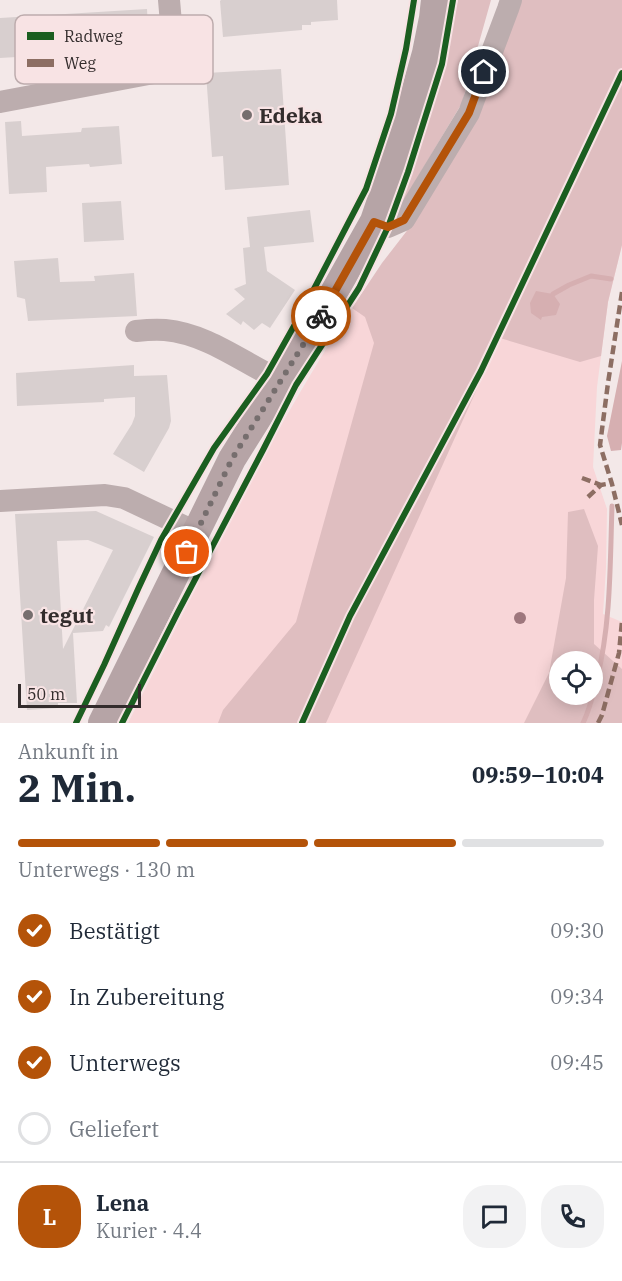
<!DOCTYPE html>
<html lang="de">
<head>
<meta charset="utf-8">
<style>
  :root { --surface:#fff; --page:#f2f2f3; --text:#1f2937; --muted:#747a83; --line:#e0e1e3; --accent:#b45309 }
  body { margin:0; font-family:"IBM Plex Serif",serif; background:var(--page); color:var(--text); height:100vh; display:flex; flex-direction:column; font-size:22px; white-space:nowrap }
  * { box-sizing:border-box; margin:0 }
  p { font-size:20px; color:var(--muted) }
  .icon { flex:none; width:33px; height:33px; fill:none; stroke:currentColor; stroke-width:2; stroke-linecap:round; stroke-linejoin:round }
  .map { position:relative; height:723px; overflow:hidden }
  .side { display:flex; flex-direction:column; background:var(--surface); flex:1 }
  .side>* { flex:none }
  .buttons { position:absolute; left:549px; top:651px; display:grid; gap:12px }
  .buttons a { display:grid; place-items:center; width:54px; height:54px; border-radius:50%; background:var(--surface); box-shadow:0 3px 15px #0003; font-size:30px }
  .scale { position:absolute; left:18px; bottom:15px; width:123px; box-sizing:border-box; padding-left:6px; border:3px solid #332c2c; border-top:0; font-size:16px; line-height:21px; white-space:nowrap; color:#332c2c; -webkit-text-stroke:4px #f8e3e4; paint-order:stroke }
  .pin { position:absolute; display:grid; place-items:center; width:51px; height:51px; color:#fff; margin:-26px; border:3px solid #fff; border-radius:50%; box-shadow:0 2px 6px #0007 }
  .courier { position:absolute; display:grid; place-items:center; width:60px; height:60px; margin:-30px; border:4px solid #b45309; border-radius:50%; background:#fff; color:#222; box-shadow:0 2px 8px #0007 }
  .head em { font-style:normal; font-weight:700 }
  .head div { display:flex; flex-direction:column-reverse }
  .head { display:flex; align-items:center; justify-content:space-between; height:102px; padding:0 18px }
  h1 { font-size:39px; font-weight:700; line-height:45px }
  .bar { display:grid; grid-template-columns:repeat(4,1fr); gap:9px 6px; align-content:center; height:72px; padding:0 18px }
  .bar i { height:8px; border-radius:4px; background:var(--line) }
  .bar .selected { background:var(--accent) }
  .bar p { grid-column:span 4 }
  .line { display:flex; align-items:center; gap:15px; padding:0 18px; border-top:2px solid var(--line) }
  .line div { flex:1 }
  .round { display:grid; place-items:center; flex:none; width:63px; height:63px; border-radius:24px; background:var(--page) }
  ol { padding:0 18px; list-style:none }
  li { display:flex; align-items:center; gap:18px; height:66px }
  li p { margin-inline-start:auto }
  li .icon { padding:6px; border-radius:50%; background:var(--accent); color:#fff; stroke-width:4 }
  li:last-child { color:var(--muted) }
  li i { width:33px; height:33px; border:3px solid var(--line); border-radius:50% }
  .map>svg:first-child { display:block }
</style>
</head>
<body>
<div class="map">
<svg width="622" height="723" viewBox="0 0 622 723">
  <rect width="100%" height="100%" fill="#f3e8e8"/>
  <path fill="#f8d6d8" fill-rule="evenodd" d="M622 0V245L608 302 597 387 593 467 607 509 606 568 603 614 622 622V723H128C215 552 295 375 413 223ZM560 662H592V694H560Z"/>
  <path fill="#dfbec0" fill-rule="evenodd" d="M458 0H491L462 103 401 205Z
    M517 0H622V245L608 302 601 356 580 362 500 338 326 723H218L223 710 296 622 374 343 365 317 352 308 382 263 413 223Z
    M584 509 598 546 594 600V644L622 669V723H524L549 673 566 578 568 512ZM560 662H592V694H560Z"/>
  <path fill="#d6afb1" d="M536 291 553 294 560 304 556 315 542 317 541 320 531 313 530 303Z
    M622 361V443L621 450 611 451 607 436Z"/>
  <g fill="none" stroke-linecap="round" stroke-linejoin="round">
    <path stroke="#d6afb1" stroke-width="5" d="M553 294 569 285 591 276 611 279
      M583 723C590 709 593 695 597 679 611 623 610 564 612 506"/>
  </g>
  <path fill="#d8cfcf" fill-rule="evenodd" d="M221 0H337L338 20 311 22V25H302V30L223 37 220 1Z
    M147 9 149 49 0 58V18Z
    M281 69 289 185 225 190 223 156 212 157 206 73Z
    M21 121 22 136 81 132 82 128 119 126 122 164 90 167 89 164 46 167 47 192 9 194 5 122Z
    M121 201 124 240 84 242 82 203Z
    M310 210 314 242 264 247 267 271 295 290 270 328 262 323 254 330 243 321 241 325 226 314 245 299 234 289 246 284 243 248 250 247 247 217Z
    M58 258 60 282 95 281 94 276 134 273 137 316 28 321 25 299 17 297 14 261Z
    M134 365V376L167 375 171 421 169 428 144 472 113 454 132 424 135 416V397L104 399V402L17 406 16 373Z
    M96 511 154 537 109 627 106 625 103 631 73 633 77 703H58V708L27 710 15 514ZM88 540 113 550 63 649 57 541Z"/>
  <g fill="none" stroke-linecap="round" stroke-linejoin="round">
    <path stroke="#bcadae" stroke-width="22" d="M0 102 175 69 169 0
      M374 221 388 227 404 220 469 113 508 9 511 0
      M136 331C145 330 155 329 165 330 208 334 243 363 282 381
      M0 501 105 495 124 498 196 532"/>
    <path stroke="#b6a4a6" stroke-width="28" d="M102 723 232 459 314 328 374 221 402 139 426 53 433 18 435 0"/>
    <path stroke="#8d6e63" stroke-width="4.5" stroke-dasharray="9 4.5" stroke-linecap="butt" d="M622 292 608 383 600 445 612 484 622 525
      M582 478 601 485
      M588 497 601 485 612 483
      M598 723 602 715 619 653 622 621"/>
    <defs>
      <path id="cycleway" d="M76 723 104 665 139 587 161 540 214 448 267 374 303 310 366 189 391 114 406 49 414 0
        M122 723 178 612 263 450 296 385 359 288 388 227 408 172 442 64 453 0
        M302 723 350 616 481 371 622 73"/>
    </defs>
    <use href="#cycleway" stroke="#f8e3e4" stroke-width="10"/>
    <use href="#cycleway" stroke="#1b5e20" stroke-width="6"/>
  </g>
  <circle fill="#9e777d" cx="520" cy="618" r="6"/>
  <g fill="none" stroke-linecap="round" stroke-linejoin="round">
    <path stroke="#766e6e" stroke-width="6" stroke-dasharray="0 10.8" d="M187 552 232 459 321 316"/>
    <path stroke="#b45309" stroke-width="8" d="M321 316 374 222 388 227 404 220 469 113 484 72"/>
  </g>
  <g fill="#766e6e" stroke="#f8e3e4" stroke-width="2">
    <circle cx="247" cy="115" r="6"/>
    <circle cx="28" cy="615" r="6"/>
  </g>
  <g text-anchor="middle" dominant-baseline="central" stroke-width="4.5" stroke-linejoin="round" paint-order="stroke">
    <g font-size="21" font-weight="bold" fill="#332c2c" stroke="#f8e3e4" text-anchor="start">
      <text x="259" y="115">Edeka</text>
      <text x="40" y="615">tegut</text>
    </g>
  </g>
  <rect x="15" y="15" width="198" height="69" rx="9" fill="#f8e3e4" stroke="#bdacad" stroke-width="1.5"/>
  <rect x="27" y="32" width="27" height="8" fill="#1b5e20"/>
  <rect x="27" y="59" width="27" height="8" fill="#8d6e63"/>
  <g font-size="16" fill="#332c2c">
    <text x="64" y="42">Radweg</text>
    <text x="64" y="69">Weg</text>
  </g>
</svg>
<div class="buttons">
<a><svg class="icon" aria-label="locate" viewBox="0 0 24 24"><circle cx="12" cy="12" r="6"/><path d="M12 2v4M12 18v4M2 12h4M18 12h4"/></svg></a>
</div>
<div class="scale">50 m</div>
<div class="pin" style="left:187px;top:552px;background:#ea580c"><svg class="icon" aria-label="bag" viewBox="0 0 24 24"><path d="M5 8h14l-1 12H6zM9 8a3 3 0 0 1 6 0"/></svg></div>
<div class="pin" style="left:484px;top:72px;background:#1f2937"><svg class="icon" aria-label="home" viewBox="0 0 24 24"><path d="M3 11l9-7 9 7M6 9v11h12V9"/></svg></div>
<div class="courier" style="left:321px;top:316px"><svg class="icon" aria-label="bike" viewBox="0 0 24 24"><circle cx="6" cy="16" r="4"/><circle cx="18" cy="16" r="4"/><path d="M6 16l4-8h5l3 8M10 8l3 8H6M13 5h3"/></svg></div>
</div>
<section class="side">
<div class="head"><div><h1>2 Min.</h1><p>Ankunft in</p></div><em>09:59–10:04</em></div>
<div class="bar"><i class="selected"></i><i class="selected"></i><i class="selected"></i><i></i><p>Unterwegs · 130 m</p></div>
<ol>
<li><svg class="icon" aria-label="check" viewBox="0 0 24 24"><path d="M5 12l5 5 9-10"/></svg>Bestätigt<p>09:30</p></li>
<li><svg class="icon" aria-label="check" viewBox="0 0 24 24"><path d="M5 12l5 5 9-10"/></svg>In Zubereitung<p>09:34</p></li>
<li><svg class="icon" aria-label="check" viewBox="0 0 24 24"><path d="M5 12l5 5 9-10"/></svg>Unterwegs<p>09:45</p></li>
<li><i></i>Geliefert</li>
</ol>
<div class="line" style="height:108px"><b class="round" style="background:var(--accent);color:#fff">L</b><div><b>Lena</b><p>Kurier · 4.4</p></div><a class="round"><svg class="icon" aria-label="chat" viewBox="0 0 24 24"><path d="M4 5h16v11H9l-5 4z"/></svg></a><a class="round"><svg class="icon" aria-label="phone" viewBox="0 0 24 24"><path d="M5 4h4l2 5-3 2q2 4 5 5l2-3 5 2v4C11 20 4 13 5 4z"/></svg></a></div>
</section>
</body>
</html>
